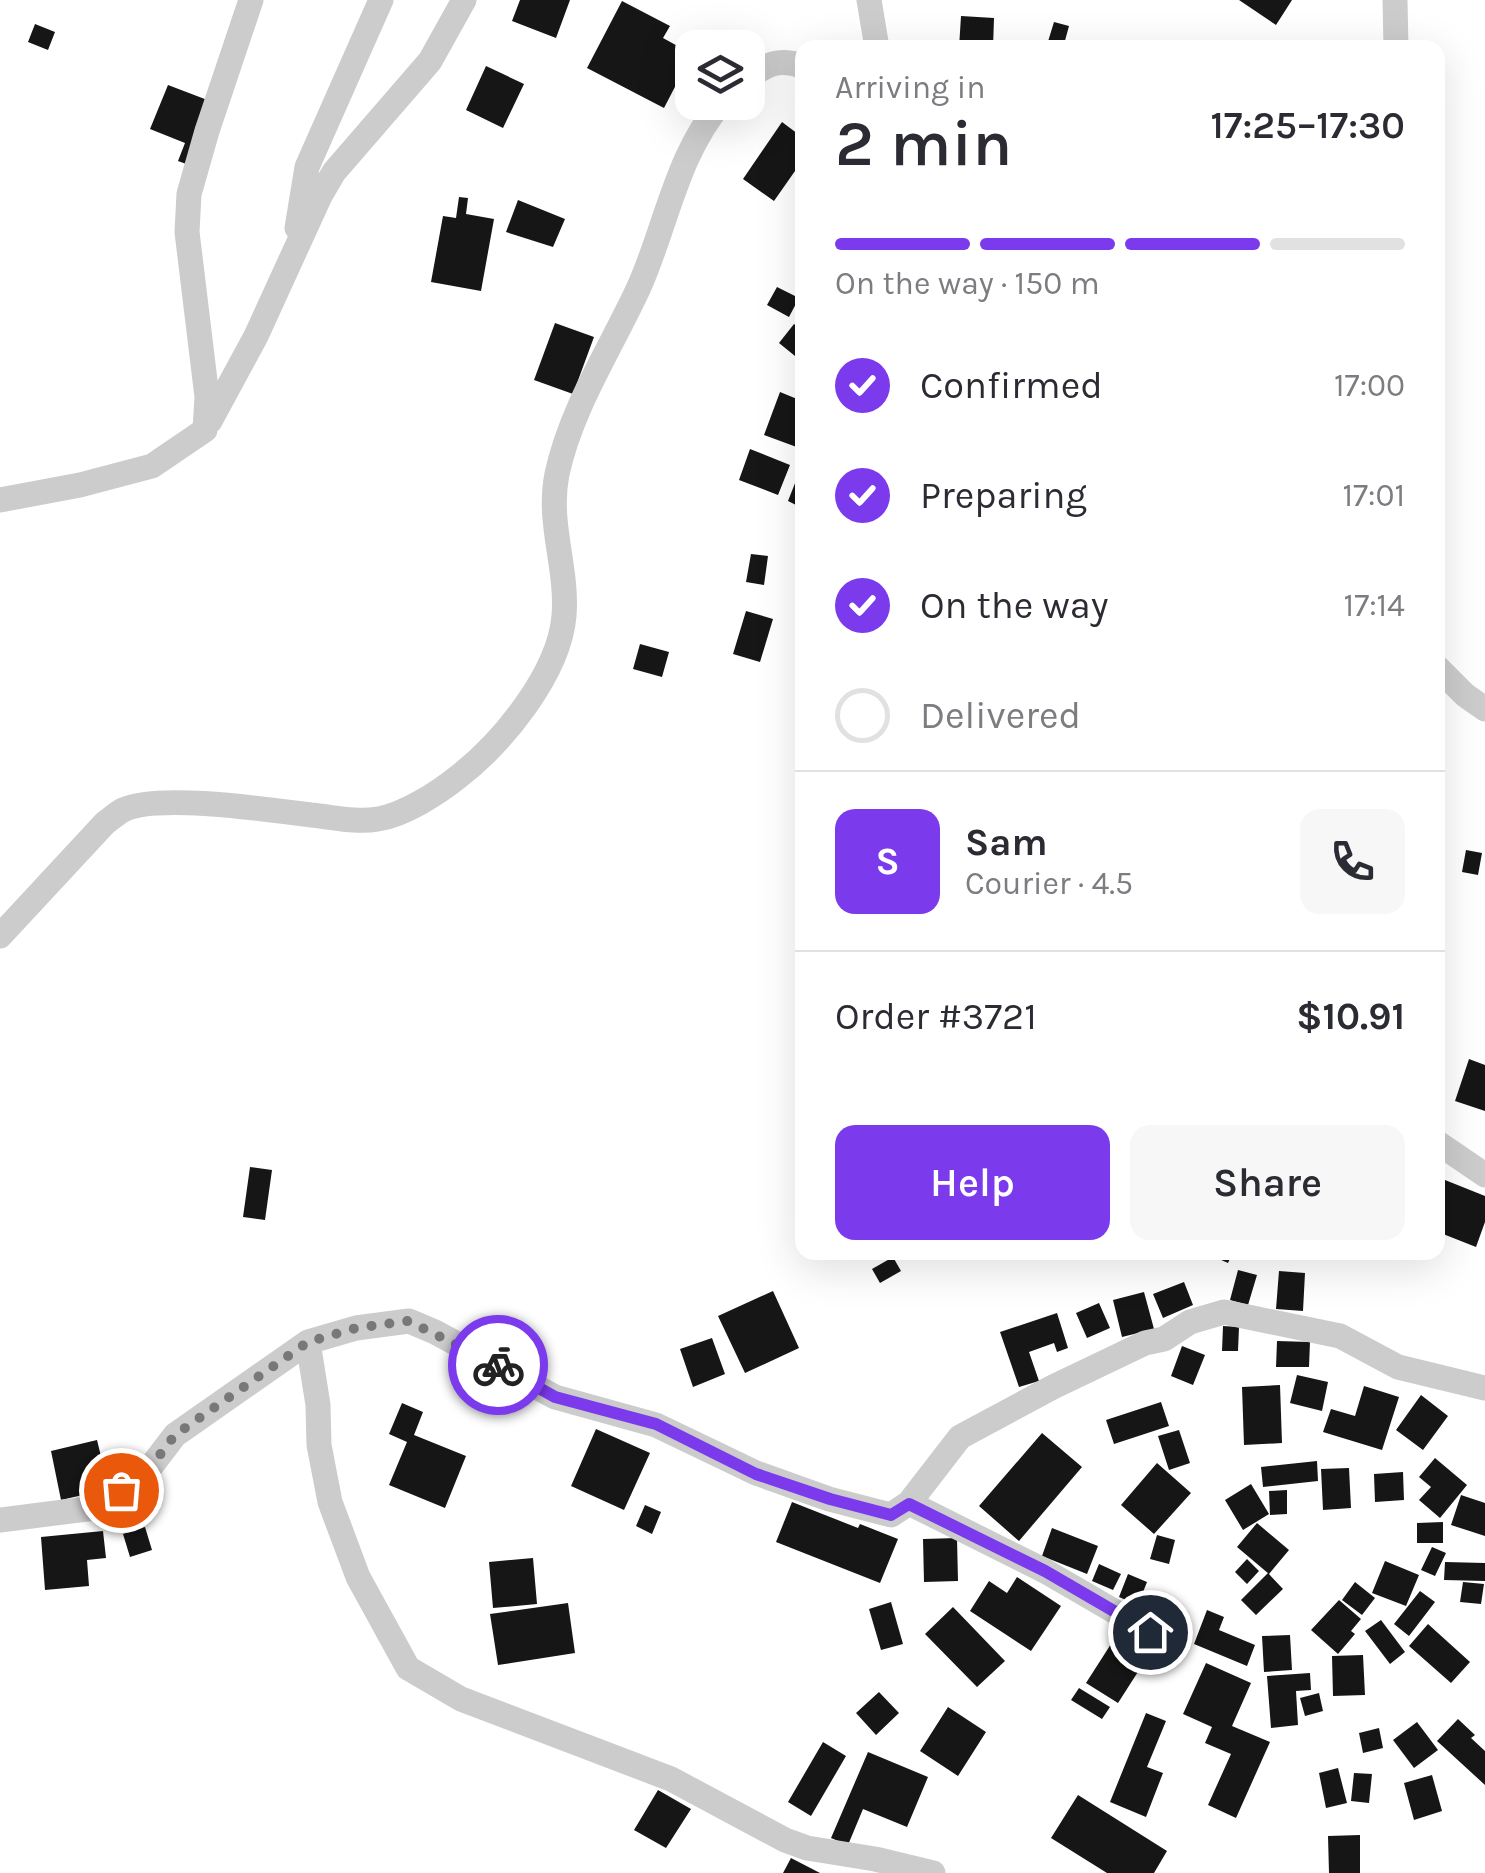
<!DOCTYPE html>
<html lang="en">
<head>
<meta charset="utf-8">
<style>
  :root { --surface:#fff; --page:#f7f7f7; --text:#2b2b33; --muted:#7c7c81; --line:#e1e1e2; --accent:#7c3aed }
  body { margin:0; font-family:Karla,sans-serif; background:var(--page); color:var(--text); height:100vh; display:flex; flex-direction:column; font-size:38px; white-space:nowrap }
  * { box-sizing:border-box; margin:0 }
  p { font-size:32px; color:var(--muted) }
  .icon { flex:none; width:55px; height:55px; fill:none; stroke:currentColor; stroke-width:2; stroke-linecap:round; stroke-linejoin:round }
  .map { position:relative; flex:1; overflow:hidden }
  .side { position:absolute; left:795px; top:40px; width:650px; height:1220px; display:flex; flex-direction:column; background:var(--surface); border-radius:20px; box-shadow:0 10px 40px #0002 }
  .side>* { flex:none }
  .buttons { position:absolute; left:675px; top:30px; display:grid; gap:20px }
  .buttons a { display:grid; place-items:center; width:90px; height:90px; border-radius:20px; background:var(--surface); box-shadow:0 10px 40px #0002; font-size:50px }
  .pin { position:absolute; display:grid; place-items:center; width:85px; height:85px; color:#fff; margin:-42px; border:5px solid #fff; border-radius:50%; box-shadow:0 2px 10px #0007 }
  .courier { position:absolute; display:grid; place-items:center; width:100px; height:100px; margin:-50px; border:8px solid #7c3aed; border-radius:50%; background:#fff; color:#222; box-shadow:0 2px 12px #0007 }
  .head em { font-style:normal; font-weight:600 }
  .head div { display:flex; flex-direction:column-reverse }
  .head { display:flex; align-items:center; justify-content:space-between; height:170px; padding:0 40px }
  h1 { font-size:65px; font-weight:600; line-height:75px }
  .bar { display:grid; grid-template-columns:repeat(4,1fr); gap:15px 10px; align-content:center; height:120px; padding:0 40px }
  .bar i { height:12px; border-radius:8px; background:var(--line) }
  .bar .active { background:var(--accent) }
  .bar p { grid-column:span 4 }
  .line { display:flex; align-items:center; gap:25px; padding:0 40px; border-top:2px solid var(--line) }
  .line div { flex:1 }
  .round { display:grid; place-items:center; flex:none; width:105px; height:105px; border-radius:20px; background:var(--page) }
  ol { padding:0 40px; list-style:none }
  li { display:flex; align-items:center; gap:30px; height:110px }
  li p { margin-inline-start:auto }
  li .icon { padding:10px; border-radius:50%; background:var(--accent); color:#fff; stroke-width:4 }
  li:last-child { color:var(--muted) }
  li i { width:55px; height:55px; border:5px solid var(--line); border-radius:50% }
  .primary-button { display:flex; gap:20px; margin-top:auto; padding:20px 40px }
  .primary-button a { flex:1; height:115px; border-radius:20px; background:var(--accent); color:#fff; font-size:40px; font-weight:600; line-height:115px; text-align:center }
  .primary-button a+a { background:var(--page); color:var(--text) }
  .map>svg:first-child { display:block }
</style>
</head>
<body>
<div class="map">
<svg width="1485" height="1873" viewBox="0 0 1485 1873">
  <rect width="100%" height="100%" fill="#fff"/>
  <path fill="#161616" d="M520 0H570L556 38 512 21Z
    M1239 0H1292L1276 25Z
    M622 1 670 26 663 38 692 54 664 108 587 68Z
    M961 16 994 18 993 48H959Z
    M1054 22 1069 26 1063 48H1046Z
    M35 24 55 32 48 50 28 42Z
    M895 42 952 44V48H895Z
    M486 66 524 84 503 128 466 110Z
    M168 85 210 101 200 169 178 161 185 143 150 129Z
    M782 122 802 137V161L774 201 743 179Z
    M459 197 468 198 466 214 494 219 481 291 431 282 443 216 456 218Z
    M518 200 565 219 553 247 506 232Z
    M777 287 799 298 789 317 767 305Z
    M555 323 594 337 573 394 534 380Z
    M794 324 802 330V347L795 356 779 343Z
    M780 392 802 401V449L764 435Z
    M750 449 790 465 778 495 739 480Z
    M799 473 802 475V508L788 501Z
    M751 554 768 556 764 585 746 582Z
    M746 611 773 619 760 662 733 654Z
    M640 644 669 652 662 677 633 669Z
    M1466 850 1482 853 1478 875 1462 872Z
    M1469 1059 1485 1065V1111L1455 1101Z
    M250 1167 272 1170 265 1220 243 1217Z
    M1440 1178 1485 1196V1222L1476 1247 1438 1232Z
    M1203 1252H1233L1228 1263Z
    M893 1257 901 1271 880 1283 872 1269Z
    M1238 1270 1257 1275 1248 1305 1230 1300Z
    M1279 1271 1305 1273 1303 1311 1276 1309Z
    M1184 1282 1193 1305 1163 1318 1153 1294Z
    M773 1291 799 1348 745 1373 718 1316Z
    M1144 1292 1154 1329 1122 1337 1113 1300Z
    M1099 1303 1110 1328 1087 1338 1076 1313Z
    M1057 1313 1068 1348 1057 1352 1054 1343 1029 1352 1039 1381 1019 1387 1000 1332Z
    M1223 1326 1239 1327 1238 1351H1222Z
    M712 1338 725 1374 693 1387 680 1349Z
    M1277 1341 1310 1342 1309 1367H1276Z
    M1182 1346 1205 1355 1193 1385 1171 1376Z
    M1297 1375 1328 1382 1322 1411 1290 1403Z
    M1280 1385 1282 1443 1244 1445 1242 1387Z
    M1364 1386 1399 1397 1382 1450 1323 1432 1331 1409 1355 1416Z
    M1421 1395 1448 1416 1423 1450 1396 1430Z
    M1161 1402 1169 1426 1114 1444 1106 1420Z
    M402 1403 423 1412 414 1435 466 1456 445 1508 389 1485 407 1442 389 1434Z
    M596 1429 650 1453 624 1510 571 1486Z
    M1179 1430 1190 1463 1169 1470 1158 1436Z
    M1042 1433 1082 1467 1019 1541 979 1506Z
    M97 1440 109 1489 61 1500 51 1451Z
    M1435 1458 1467 1485 1440 1518 1419 1500 1431 1487 1419 1477Z
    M1317 1461 1318 1481 1263 1487 1261 1467Z
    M1157 1463 1191 1493 1154 1534 1121 1505Z
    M1349 1468 1351 1508 1323 1510 1321 1469Z
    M1403 1472 1404 1500 1375 1502 1374 1474Z
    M1251 1484 1269 1514 1243 1530 1225 1500Z
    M1287 1490V1514L1270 1515 1269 1491Z
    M1461 1495 1485 1503V1536L1451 1525Z
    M792 1502 858 1528 860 1524 898 1539 880 1583 776 1542Z
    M645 1505 661 1512 652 1534 636 1526Z
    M1443 1522V1543H1417V1523Z
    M1257 1523 1289 1550 1269 1574 1237 1547Z
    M145 1527 152 1550 130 1557 123 1534Z
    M1052 1528 1098 1546 1087 1574 1042 1556Z
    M103 1531 106 1558 87 1560 89 1586 45 1590 41 1537Z
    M1157 1535 1175 1540 1169 1564 1150 1559Z
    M957 1538 958 1581 924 1582 923 1539Z
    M1432 1547 1446 1553 1435 1576 1421 1570Z
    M533 1558 537 1604 493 1608 489 1562Z
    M1247 1559 1259 1571 1247 1584 1235 1572Z
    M1385 1561 1419 1575 1406 1606 1372 1593Z
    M1445 1562 1485 1563V1581L1444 1580Z
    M1099 1564 1121 1574 1113 1590 1092 1581Z
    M1268 1573 1283 1589 1256 1615 1241 1600Z
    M1128 1574 1147 1582 1138 1605 1119 1597Z
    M1017 1577 1061 1606 1031 1651 970 1611 989 1581 1007 1593Z
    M1355 1582 1375 1598 1362 1615 1342 1600Z
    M1463 1582 1484 1584 1481 1604 1460 1602Z
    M1420 1591 1435 1602 1409 1636 1394 1624Z
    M1339 1600 1361 1619 1351 1631 1355 1634 1338 1654 1311 1630Z
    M891 1602 903 1644 881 1650 869 1609Z
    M568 1603 575 1653 498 1665 490 1614Z
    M953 1607 1005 1661 977 1687 925 1634Z
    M1207 1610 1224 1617 1219 1630 1255 1645 1247 1666 1194 1644Z
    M1381 1620 1405 1652 1390 1664 1365 1631Z
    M1428 1624 1470 1662 1451 1683 1409 1646Z
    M1290 1635 1292 1670 1264 1672 1262 1636Z
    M1111 1644 1143 1664 1118 1703 1086 1683Z
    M1363 1655 1365 1695 1333 1696 1332 1656Z
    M1206 1663 1251 1683 1232 1726 1270 1742 1236 1818 1208 1805 1231 1754 1205 1743 1212 1727 1183 1714Z
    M1310 1673 1311 1690 1296 1691 1298 1725 1271 1728 1267 1676Z
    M1079 1688 1110 1707 1102 1719 1071 1700Z
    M879 1692 899 1713 876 1735 856 1713Z
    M1319 1693 1323 1711 1305 1716 1300 1698Z
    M948 1707 986 1732 958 1776 920 1751Z
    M1146 1713 1166 1721 1147 1767 1163 1773 1146 1817 1110 1802Z
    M1458 1719 1475 1735 1471 1738 1485 1751V1785L1437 1741Z
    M1417 1722 1438 1750 1414 1768 1393 1740Z
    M1379 1728 1383 1748 1363 1753 1359 1733Z
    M823 1742 846 1756 811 1816 788 1802Z
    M868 1752 928 1777 907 1827 863 1809 848 1845 831 1838Z
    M1338 1768 1347 1803 1326 1808 1319 1773Z
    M1354 1773 1372 1774 1369 1803 1351 1801Z
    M1432 1775 1442 1811 1414 1820 1404 1783Z
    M658 1790 691 1809 666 1848 634 1830Z
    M1078 1795 1167 1851 1154 1873H1107L1051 1838Z
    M1360 1835V1873H1329L1328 1836Z
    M791 1858 820 1873H783Z"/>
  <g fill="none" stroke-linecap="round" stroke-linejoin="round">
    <path stroke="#ccc" stroke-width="25" d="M869 0 877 48
      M1395 0 1396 48
      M748 78C767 64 779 58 802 66
      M297 228 307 167 381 0
      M210 421 256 336 320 196 334 172 430 61 464 0
      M0 500 80 485 152 466 205 430 207 397 187 232 189 194 207 131 251 0
      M1438 668 1465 695 1485 709
      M0 936 105 823C111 819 117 813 123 810 157 793 271 810 311 815 333 817 356 823 378 819 404 815 438 793 458 777 502 743 559 674 564 616 568 568 547 523 557 474 571 408 611 348 639 287 666 227 677 153 722 102
      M1438 1143 1485 1175
      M308 1342 356 1328 409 1321 435 1332 555 1397 656 1425 756 1473 829 1499 891 1515 909 1503 960 1437 1053 1387 1145 1343 1164 1339 1190 1322 1224 1312 1340 1336 1398 1367 1485 1388
      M909 1503 1045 1571 1150 1632
      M0 1520 95 1508 146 1473 175 1435 308 1342 318 1405 319 1445 330 1502 358 1577 408 1668 461 1699 671 1779 785 1840 807 1848 875 1859 933 1873"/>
  </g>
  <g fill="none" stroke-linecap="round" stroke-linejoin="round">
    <path stroke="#787878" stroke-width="10" stroke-dasharray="0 18" d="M121 1490 146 1473 175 1435 308 1342 356 1328 408 1321 498 1365"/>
    <path stroke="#7c3aed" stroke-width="12" d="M498 1365 555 1397 656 1424 756 1474 830 1499 891 1515 909 1504 1045 1571 1150 1632"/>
  </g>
</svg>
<div class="buttons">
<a><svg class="icon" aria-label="layers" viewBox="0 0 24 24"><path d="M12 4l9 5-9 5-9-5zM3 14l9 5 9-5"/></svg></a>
</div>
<div class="pin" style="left:121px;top:1490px;background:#ea580c"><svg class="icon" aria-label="bag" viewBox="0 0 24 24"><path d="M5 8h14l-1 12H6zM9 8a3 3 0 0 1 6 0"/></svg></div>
<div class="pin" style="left:1150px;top:1632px;background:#1f2937"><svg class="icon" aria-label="home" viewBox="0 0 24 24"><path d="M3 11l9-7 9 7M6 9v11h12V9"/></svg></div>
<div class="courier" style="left:498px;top:1365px"><svg class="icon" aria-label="bike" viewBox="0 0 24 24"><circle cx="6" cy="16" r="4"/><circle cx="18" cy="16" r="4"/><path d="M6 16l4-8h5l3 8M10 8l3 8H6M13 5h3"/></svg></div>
<section class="side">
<div class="head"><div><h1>2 min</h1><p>Arriving in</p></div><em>17:25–17:30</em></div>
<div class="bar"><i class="active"></i><i class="active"></i><i class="active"></i><i></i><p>On the way · 150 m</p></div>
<ol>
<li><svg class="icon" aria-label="check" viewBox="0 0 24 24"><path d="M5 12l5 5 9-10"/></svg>Confirmed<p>17:00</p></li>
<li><svg class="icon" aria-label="check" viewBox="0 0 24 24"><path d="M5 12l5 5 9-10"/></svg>Preparing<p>17:01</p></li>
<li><svg class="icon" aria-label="check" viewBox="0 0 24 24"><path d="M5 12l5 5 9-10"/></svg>On the way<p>17:14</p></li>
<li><i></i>Delivered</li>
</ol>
<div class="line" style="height:180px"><b class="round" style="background:var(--accent);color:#fff">S</b><div><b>Sam</b><p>Courier · 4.5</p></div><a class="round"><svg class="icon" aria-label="phone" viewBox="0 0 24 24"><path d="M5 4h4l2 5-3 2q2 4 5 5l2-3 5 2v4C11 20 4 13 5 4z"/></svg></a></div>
<div class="line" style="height:130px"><div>Order #3721</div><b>$10.91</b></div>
<div class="primary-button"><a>Help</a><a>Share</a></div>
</section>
</div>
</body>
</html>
